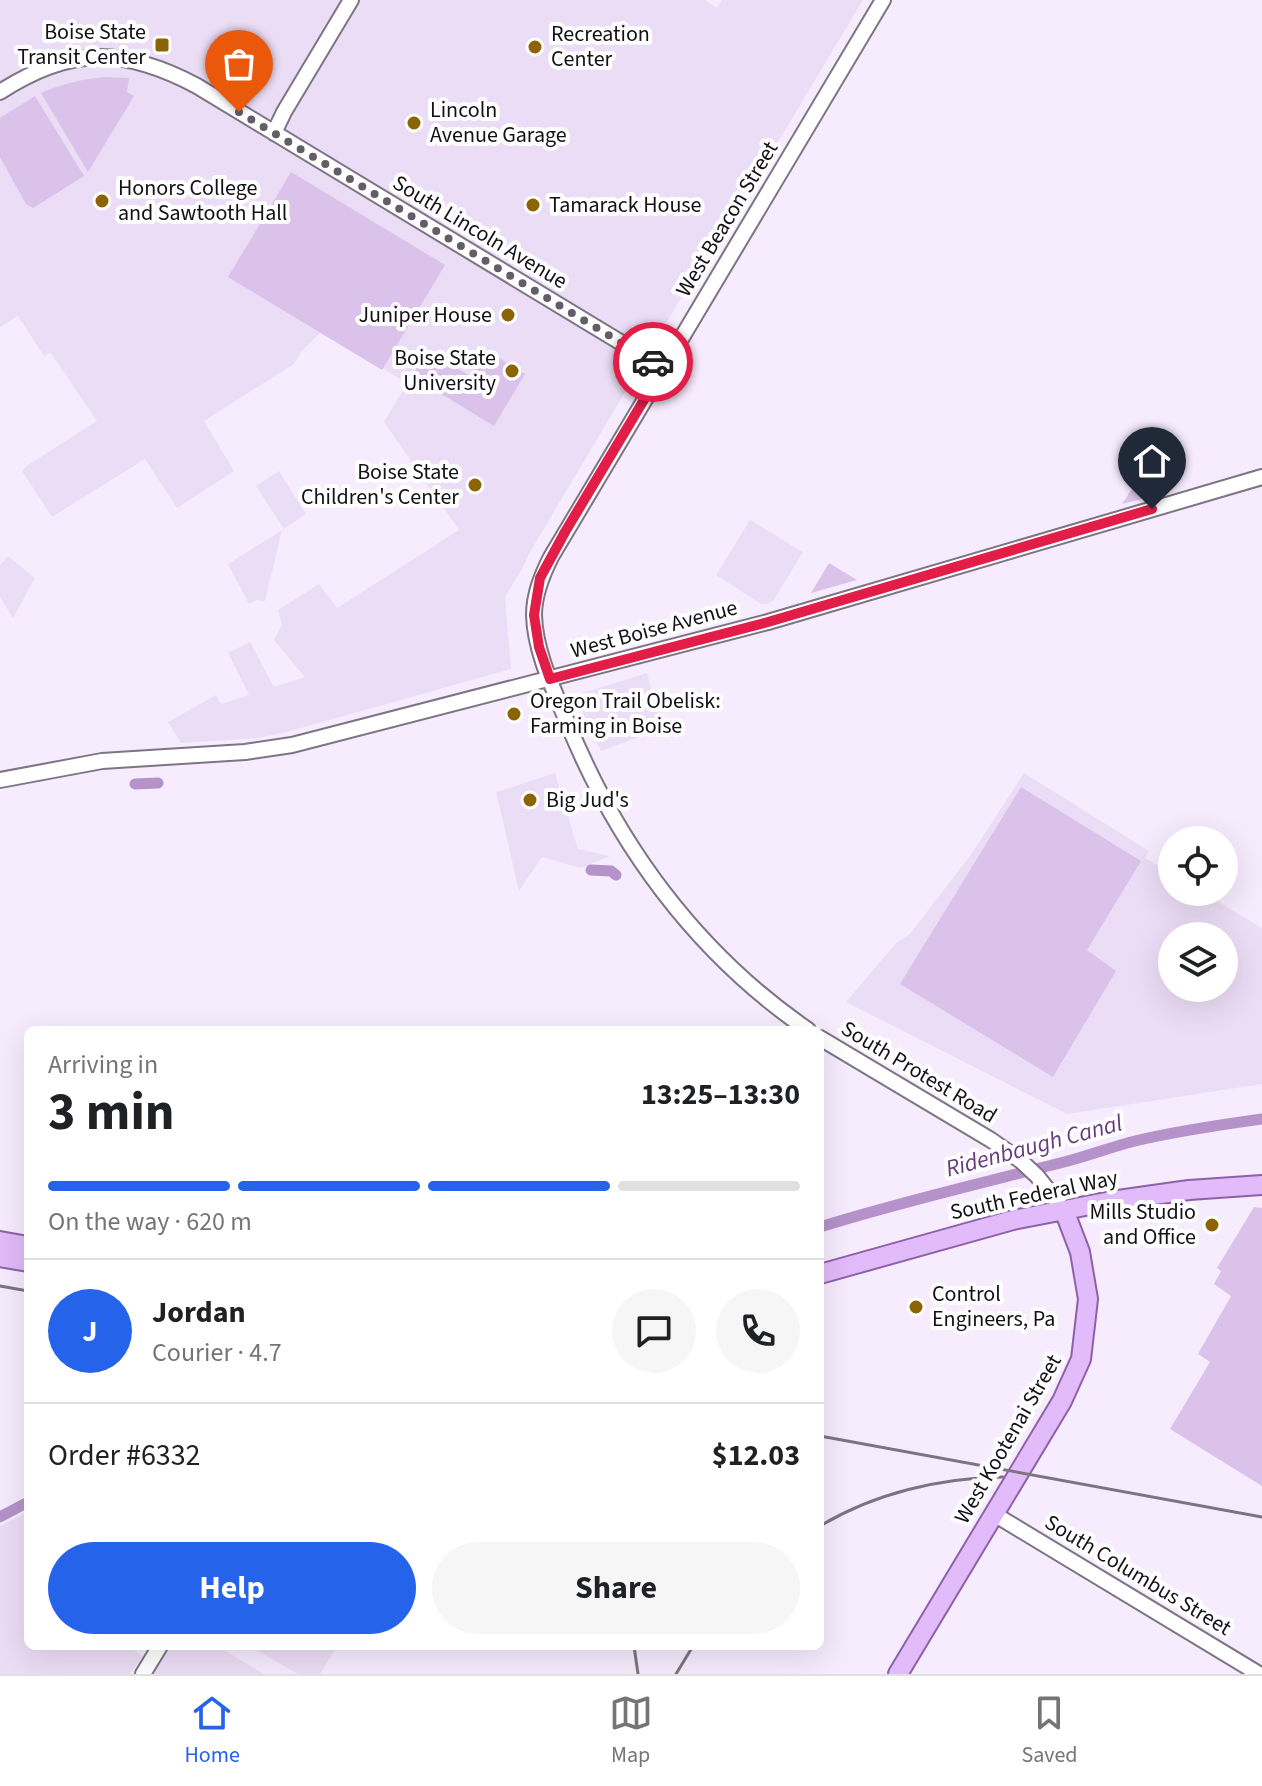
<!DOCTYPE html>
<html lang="en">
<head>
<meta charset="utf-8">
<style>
  :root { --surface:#fff; --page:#f6f6f6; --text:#202124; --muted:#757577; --line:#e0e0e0; --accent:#2563eb }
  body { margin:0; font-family:"Source Sans 3",sans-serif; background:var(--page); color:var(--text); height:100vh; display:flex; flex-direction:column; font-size:30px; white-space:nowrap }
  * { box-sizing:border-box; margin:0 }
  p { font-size:26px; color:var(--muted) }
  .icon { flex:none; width:44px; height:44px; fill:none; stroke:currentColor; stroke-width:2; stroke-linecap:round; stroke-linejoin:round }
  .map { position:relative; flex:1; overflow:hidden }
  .side { position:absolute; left:24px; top:1026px; width:800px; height:624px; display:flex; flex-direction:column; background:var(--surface); border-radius:12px; box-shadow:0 8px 32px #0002 }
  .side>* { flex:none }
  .buttons { position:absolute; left:1158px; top:826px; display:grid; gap:16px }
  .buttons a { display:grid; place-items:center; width:80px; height:80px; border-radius:50%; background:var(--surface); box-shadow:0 8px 32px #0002; font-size:40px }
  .pin { position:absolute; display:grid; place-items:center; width:68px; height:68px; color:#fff; margin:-82px -34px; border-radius:50% 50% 50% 0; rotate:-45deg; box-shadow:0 0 8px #0007 }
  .pin .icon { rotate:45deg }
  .courier { position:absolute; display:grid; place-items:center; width:80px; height:80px; margin:-40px; border:6px solid #e11d48; border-radius:50%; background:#fff; color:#222; box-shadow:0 2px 10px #0007 }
  .head em { font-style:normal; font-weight:700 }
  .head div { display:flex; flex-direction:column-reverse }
  .head { display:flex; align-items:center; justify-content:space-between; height:136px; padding:0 24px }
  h1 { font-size:52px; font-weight:700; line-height:60px }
  .bar { display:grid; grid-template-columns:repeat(4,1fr); gap:12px 8px; align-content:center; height:96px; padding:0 24px }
  .bar i { height:10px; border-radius:6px; background:var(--line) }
  .bar .on { background:var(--accent) }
  .bar p { grid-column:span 4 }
  .line { display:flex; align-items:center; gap:20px; padding:0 24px; border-top:2px solid var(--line) }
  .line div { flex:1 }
  .round { display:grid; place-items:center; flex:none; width:84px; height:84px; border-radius:42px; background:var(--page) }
  .action { display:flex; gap:16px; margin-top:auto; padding:16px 24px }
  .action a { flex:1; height:92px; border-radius:48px; background:var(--accent); color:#fff; font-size:32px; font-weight:700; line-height:92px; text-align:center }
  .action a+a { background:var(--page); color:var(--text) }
  .tab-bar { display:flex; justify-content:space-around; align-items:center; height:112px; border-top:2px solid var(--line); background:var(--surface); font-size:22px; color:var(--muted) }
  .tab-bar a { display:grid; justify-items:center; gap:4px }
  .tab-bar .on { color:var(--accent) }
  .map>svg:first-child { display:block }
</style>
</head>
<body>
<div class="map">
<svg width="1262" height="1674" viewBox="0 0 1262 1674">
  <rect width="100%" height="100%" fill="#f7ecfe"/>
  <path fill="#ecddf6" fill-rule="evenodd" d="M0 0H705L717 8 722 0H863L738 209 736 208 719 235 717 243 687 288 530 552 522 569 505 597 511 669 287 732 258 738 181 743 168 722 216 695 221 704 249 695 228 653 250 642 274 687 305 677 274 640 282 625 278 610 319 584 337 608 459 530 384 422 407 383 321 332 301 352 294 364 204 421 234 471 177 508 145 459 52 517 22 471 28 465 97 421 51 353 44 356 18 316 0 327Z
    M279 471 306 514 284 529 256 486Z
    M750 520 803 552 773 601 767 604H761L716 575Z
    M282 530 265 601 257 600 249 604 228 564Z
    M8 556 35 578 13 618 0 597V565Z
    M647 673 661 729 601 751 579 707 580 699 583 693Z
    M555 773 578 849 610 856 581 868 542 857 519 891 496 792Z
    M1024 773 1149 851 1145 858 1172 874V892H1202L1262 928V1084L1067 1114 846 1002 896 943 910 934 972 853ZM1172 936H1224V988H1172Z
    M28 1512V1646H127L143 1656 130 1674H0V1526Z
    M170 1646H217L264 1674H154Z
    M254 1646H337L320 1674H298L256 1650Z"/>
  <path fill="#dac2ea" d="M105 77 129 78 127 92 134 96 88 172 41 93C62 84 82 79 105 77Z
    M35 96 84 176 33 208 26 204 0 157V118Z
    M291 172 445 265 382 370 228 277Z
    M428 350 470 376 486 350 525 374 494 426 412 376Z
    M1137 481H1140L1161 494 1122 504Z
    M829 563 857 580 811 593Z
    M1021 787 1141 861 1087 950 1116 971 1053 1077 900 984Z
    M1254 1207 1262 1208V1486L1170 1429 1210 1362 1198 1354 1231 1296 1214 1284 1221 1271 1217 1268Z"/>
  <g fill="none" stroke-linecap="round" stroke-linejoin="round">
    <path stroke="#b592ca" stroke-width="11" d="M135 784 158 783
      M591 870 611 871 616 875
      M820 1227C900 1202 982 1183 1064 1162 1088 1156 1111 1147 1135 1141 1177 1131 1219 1125 1262 1119
      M0 1517 28 1502"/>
    <defs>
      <path id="minor" d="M0 92C71 46 123 47 197 86L663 368
        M274 133 284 112 351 0
        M0 780 102 761 245 752 292 745 768 622 1262 477
        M808 1030C696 953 616 844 566 719 552 686 535 651 534 615 534 594 542 575 551 557L883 0
        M820 1038 991 1140 1021 1161 1037 1176 1064 1210
        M994 1514 1259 1674
        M143 1674 160 1646"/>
      <path id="major" d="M0 1241 28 1246
        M0 1257 28 1262
        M820 1274 1013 1220 1111 1201 1189 1190 1262 1185
        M898 1674 1062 1401 1081 1359 1088 1299 1080 1252 1064 1210"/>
    </defs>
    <use href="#minor" stroke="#7d7484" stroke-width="18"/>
    <use href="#major" stroke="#8d61a8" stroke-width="22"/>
    <use href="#minor" stroke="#fff" stroke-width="14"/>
    <use href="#major" stroke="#e2bbfa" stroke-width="18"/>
    <path stroke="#7c7581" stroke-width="3" d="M0 1286 28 1291
      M820 1436 1262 1517
      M820 1526C875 1493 940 1478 1003 1477
      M634 1646 638 1674
      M676 1674 693 1646"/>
  </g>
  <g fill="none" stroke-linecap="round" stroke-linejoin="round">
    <path stroke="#635d67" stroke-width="8" stroke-dasharray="0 14.4" d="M239 112 653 362"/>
    <path stroke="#e11d48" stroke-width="10" d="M653 362 663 368 565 532 540 578 534 615 539 647 550 679 768 622 1152 509"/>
  </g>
  <g fill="#8c6305" stroke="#fefefe" stroke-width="3">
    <rect x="154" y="37" width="16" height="16" rx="4"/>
    <circle cx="535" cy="47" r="8"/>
    <circle cx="414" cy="123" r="8"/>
    <circle cx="102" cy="201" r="8"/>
    <circle cx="533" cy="205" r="8"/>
    <circle cx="508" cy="315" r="8"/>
    <circle cx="512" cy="371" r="8"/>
    <circle cx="475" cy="485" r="8"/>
    <circle cx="514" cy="714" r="8"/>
    <circle cx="530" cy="800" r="8"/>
    <circle cx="1212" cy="1225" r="8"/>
    <circle cx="916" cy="1307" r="8"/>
  </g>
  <g text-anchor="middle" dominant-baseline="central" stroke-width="8" stroke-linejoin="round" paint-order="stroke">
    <g font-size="22" fill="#131016" stroke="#fefefe" text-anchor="start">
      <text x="146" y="32" text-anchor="end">Boise State<tspan x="146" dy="25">Transit Center</tspan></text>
      <text x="551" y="34">Recreation<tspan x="551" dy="25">Center</tspan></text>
      <text x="430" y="110">Lincoln<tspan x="430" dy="25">Avenue Garage</tspan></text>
      <text x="118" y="188">Honors College<tspan x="118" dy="25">and Sawtooth Hall</tspan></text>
      <text x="549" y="205">Tamarack House</text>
      <text x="492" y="315" text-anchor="end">Juniper House</text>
      <text x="496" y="358" text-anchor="end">Boise State<tspan x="496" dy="25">University</tspan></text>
      <text x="459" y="472" text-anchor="end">Boise State<tspan x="459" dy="25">Children's Center</tspan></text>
      <text x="530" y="701">Oregon Trail Obelisk:<tspan x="530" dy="25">Farming in Boise</tspan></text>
      <text x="546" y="800">Big Jud's</text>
      <text x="1196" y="1212" text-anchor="end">Mills Studio<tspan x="1196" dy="25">and Office</tspan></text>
      <text x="932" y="1294">Control<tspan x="932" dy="25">Engineers, Pa</tspan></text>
    </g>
    <g font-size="22" fill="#131016" stroke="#fefefe">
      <text transform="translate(727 219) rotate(-59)">West Beacon Street</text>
      <text transform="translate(480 232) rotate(31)">South Lincoln Avenue</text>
      <text transform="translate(654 629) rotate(-15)">West Boise Avenue</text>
      <text transform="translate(919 1072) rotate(31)">South Protest Road</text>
      <text transform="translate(1034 1195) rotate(-12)">South Federal Way</text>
      <text transform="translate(1008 1439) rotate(-60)">West Kootenai Street</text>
      <text transform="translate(1138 1575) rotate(31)">South Columbus Street</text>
    </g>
    <g font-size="24" font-style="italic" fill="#663a7f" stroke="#fefefe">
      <text transform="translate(1034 1146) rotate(-15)">Ridenbaugh Canal</text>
    </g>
  </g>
</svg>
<div class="buttons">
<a><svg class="icon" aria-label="locate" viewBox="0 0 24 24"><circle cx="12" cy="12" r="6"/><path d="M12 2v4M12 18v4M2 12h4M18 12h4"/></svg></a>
<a><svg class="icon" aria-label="layers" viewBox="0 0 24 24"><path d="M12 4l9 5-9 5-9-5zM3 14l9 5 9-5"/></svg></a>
</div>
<div class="pin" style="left:239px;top:112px;background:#ea580c"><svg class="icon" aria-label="bag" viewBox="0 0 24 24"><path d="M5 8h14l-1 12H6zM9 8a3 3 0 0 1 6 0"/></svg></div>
<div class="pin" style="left:1152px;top:509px;background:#1f2937"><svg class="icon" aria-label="home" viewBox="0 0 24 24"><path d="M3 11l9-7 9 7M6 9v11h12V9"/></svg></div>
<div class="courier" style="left:653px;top:362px"><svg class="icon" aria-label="car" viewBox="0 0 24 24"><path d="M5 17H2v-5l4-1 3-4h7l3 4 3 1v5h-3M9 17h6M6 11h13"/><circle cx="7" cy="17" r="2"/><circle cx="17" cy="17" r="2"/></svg></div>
<section class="side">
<div class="head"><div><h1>3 min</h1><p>Arriving in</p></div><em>13:25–13:30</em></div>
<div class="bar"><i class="on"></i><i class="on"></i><i class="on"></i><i></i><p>On the way · 620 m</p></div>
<div class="line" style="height:144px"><b class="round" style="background:var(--accent);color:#fff">J</b><div><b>Jordan</b><p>Courier · 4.7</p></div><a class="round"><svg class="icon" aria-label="chat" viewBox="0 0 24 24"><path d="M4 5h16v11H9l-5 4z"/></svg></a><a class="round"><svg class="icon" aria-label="phone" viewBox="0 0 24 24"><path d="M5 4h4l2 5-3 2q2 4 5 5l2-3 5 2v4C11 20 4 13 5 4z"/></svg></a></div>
<div class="line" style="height:104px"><div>Order #6332</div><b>$12.03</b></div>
<div class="action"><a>Help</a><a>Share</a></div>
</section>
</div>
<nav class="tab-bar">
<a class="on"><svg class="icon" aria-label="home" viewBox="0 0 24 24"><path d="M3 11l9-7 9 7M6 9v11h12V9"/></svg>Home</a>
<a><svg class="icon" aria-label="map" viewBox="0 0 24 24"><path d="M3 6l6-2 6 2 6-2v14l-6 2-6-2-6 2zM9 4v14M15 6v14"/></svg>Map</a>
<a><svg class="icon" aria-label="saved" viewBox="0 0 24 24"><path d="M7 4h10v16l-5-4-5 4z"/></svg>Saved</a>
</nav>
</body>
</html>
